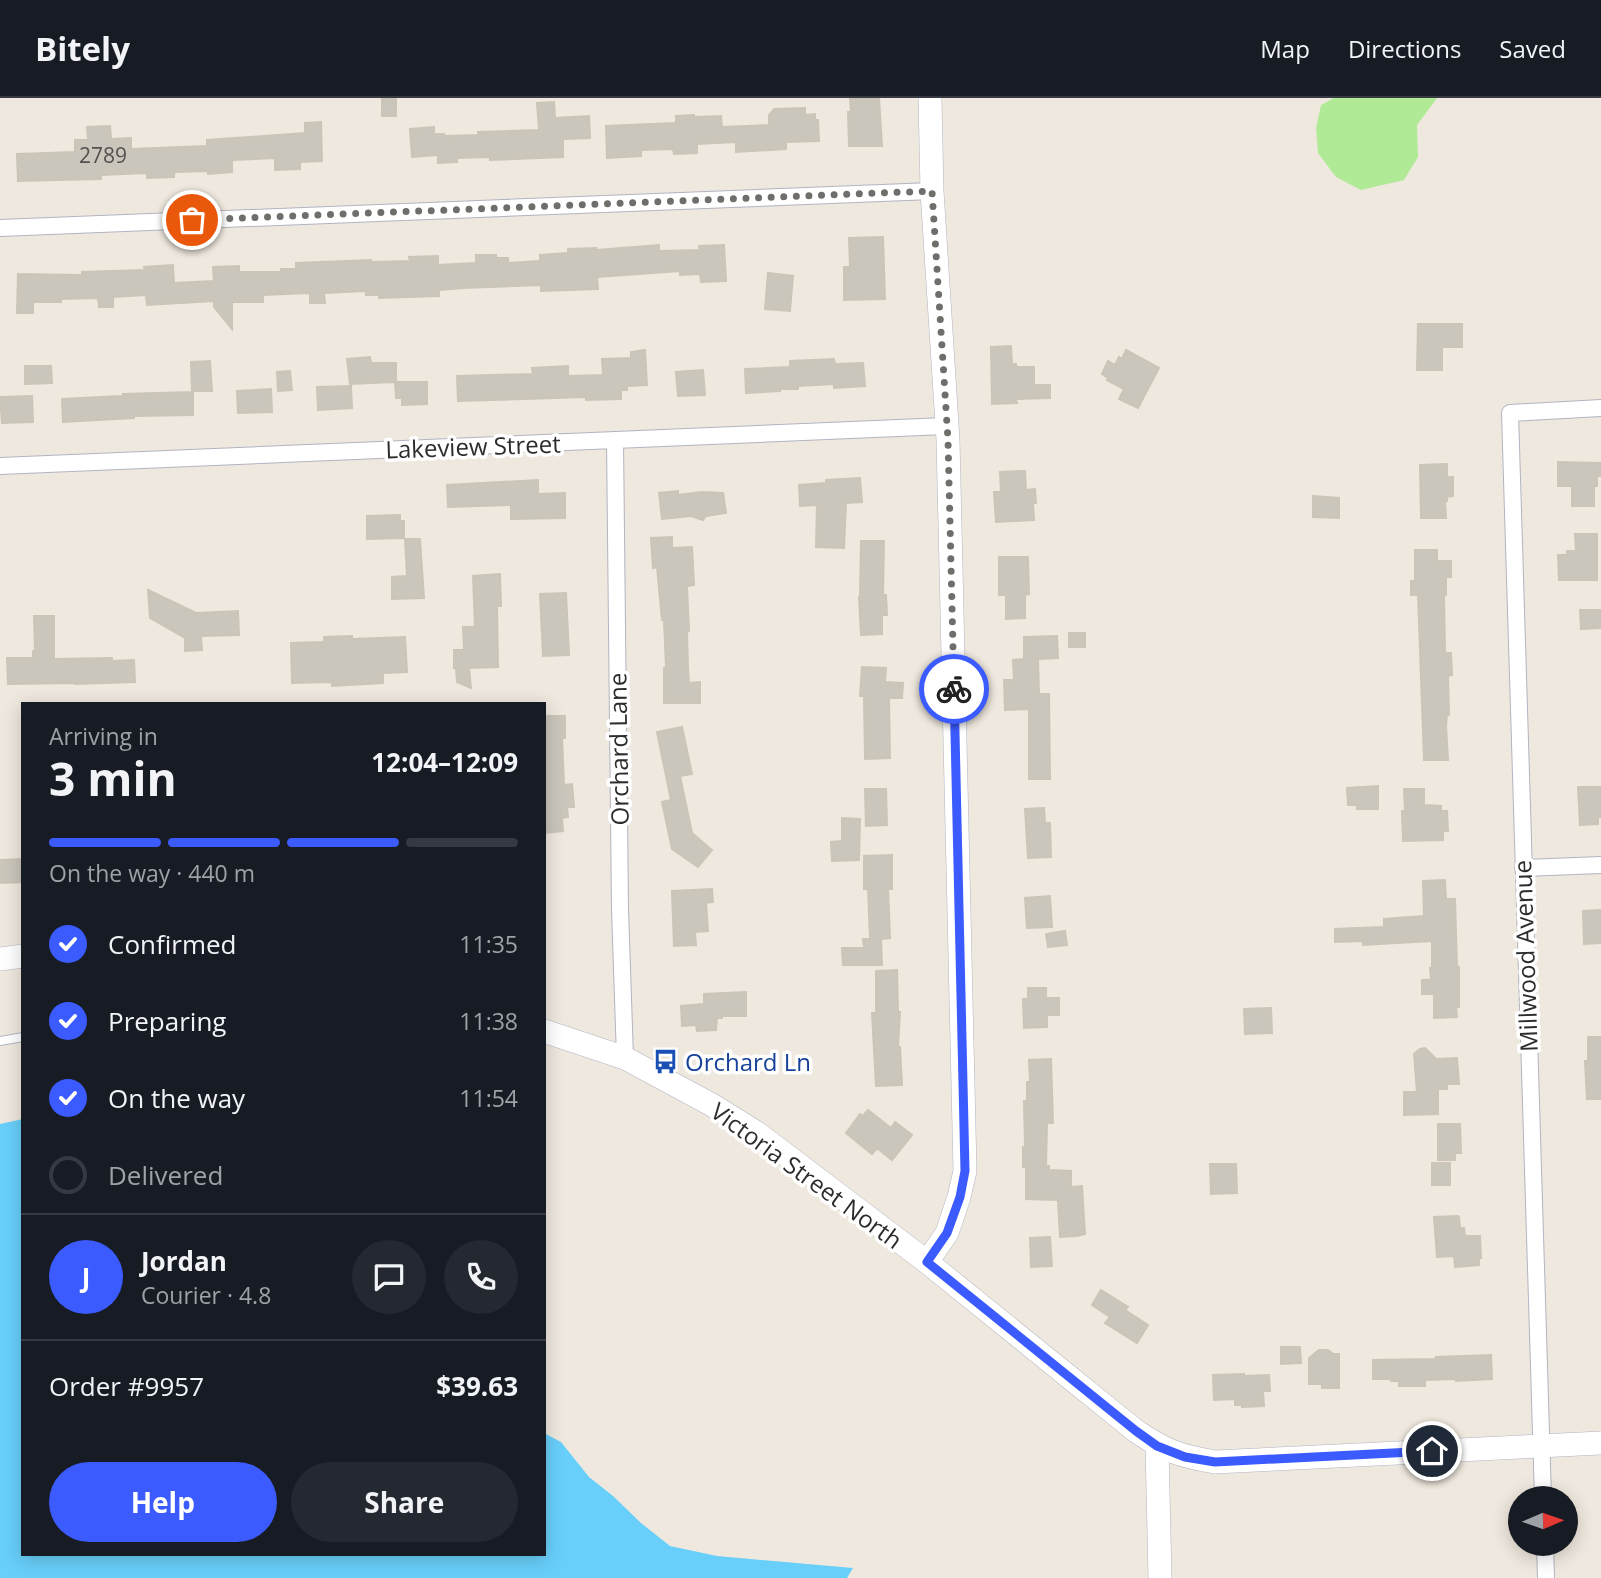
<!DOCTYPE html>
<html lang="en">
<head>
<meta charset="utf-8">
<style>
  :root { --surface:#171b24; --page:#242831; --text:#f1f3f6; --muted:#9ea1a6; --line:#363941; --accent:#3b5bff }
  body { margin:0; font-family:"Open Sans",sans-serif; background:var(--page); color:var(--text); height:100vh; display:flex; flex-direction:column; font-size:26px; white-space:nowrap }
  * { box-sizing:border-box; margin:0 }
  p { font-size:23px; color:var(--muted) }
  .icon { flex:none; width:38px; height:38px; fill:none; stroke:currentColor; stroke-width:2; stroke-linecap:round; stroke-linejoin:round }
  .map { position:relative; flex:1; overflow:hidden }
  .sheet { position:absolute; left:21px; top:604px; width:525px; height:854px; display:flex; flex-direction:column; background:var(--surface); border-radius:0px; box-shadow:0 4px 18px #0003 }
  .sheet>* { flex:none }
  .needle { width:46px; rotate:88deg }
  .tools { position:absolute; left:1508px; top:1388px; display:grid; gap:14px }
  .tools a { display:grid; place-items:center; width:70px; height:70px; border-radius:50%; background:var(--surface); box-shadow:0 4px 18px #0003; font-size:35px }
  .pin { position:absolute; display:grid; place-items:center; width:60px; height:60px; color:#fff; margin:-30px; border:4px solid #fff; border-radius:50%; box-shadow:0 2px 7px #0007 }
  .courier { position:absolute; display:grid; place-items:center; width:70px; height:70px; margin:-35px; border:5px solid #3b5bff; border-radius:50%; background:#fff; color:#222; box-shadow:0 2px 9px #0007 }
  .summary em { font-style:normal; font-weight:700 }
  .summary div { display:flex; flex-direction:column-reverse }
  .summary { display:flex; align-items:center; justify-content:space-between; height:119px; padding:0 28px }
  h1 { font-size:46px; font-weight:700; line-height:52px }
  .bar { display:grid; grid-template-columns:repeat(4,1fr); gap:10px 7px; align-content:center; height:84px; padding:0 28px }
  .bar i { height:9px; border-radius:5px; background:var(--line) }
  .bar .active { background:var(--accent) }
  .bar p { grid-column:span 4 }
  .line { display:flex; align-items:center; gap:18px; padding:0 28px; border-top:2px solid var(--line) }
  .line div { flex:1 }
  .round { display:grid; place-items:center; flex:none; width:74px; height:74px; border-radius:37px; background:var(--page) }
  ol { padding:0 28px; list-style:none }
  li { display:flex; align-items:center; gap:21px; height:77px }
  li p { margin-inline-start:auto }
  li .icon { padding:7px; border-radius:50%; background:var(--accent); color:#fff; stroke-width:4 }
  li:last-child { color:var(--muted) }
  li i { width:38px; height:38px; border:4px solid var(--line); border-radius:50% }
  .action { display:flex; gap:14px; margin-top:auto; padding:14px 28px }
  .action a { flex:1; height:80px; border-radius:42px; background:var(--accent); color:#fff; font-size:28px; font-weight:700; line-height:80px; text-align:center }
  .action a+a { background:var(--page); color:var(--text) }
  header { display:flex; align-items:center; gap:42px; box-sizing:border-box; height:98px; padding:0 35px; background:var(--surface); border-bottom:2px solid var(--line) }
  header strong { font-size:33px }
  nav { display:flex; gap:38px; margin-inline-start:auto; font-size:24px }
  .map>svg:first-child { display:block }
</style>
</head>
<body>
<header>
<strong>Bitely</strong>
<nav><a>Map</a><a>Directions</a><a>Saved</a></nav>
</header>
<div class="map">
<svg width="1601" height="1480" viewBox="0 0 1601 1480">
  <rect width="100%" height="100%" fill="#efe8de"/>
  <path fill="#b0ea96" d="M1334 0H1437L1417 27 1418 59 1404 82 1361 92 1336 79 1318 55 1316 30 1321 7Z"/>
  <path fill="#68cffa" d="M23 1021V1456H544V1335L561 1344 589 1379 613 1398 641 1425 670 1448 717 1458 853 1470 847 1480H0V1026Z"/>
  <path fill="#cac6bc" stroke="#cbc4b7" stroke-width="2" d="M382 0H396V18H382Z
    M850 0H879L882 48H849L848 14H851Z
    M554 4 555 20 589 18 590 40 563 41V59L490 62V59L457 60V64L438 65V57L412 59 410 31 434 29V36H444L445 38 478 37V34L539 32 537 5Z
    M805 10V17L815 16V22H818L819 43 786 44V51L736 54V44L697 46V55L674 56 673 51 641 52V58L607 60 606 28 676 25V18L694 17V19L721 18 722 29 769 27V17L774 11Z
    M321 24 322 63 300 64V71L275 72V60L232 62V74L208 76V73L174 74V79L147 80V75L101 77V81L18 83 17 56 75 54V42H88L87 29 110 28 111 41 131 40V51L207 48V42L305 35V25Z
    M883 139 885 201 844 202V169H850L849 140Z
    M659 147V153L700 152 699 148 724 147 726 183 701 184 700 176 680 177V173L597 179 598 191 541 193V187L463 190 439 192V198L379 200V197H366V193L324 195 325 205H310V195L263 197V204H232V231L214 209V203L147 207 146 197 113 199V209H99L98 200 61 201V204H33V215H17L18 176 82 177V174L145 172 144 169 173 167 174 185 214 183 213 169 239 168V174H281V171H296V165L371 162V164L410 163 409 159 438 158V167L476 165V157H496V160H508V165L540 163V157L568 155V151L596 150V152Z
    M768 175 793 178 790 213 765 211Z
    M1418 226H1462V249H1442V272H1417Z
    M1011 248 1012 266H1016V269H1034V287H1050V300L1016 301 1017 305 992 306 991 249Z
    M645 252 647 287 627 288V292H621V301L586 302V299L458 303 457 278 533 276 532 270 568 268V278L603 277 602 261 631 260V254Z
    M1126 252 1159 270 1138 310 1119 301 1124 291 1107 282 1108 280 1102 276 1108 263 1115 267 1119 259 1122 261Z
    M370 259 371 265H396V284H427V306L402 307V300H396L395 284 350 286 347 261Z
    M834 261 835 266 863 265 865 288 834 290V286L798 288V291H780V293L746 295 745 271 790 269V263Z
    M210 263 212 293H192L191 264Z
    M25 268H51L52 285 25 286Z
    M703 272 705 297 678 298 676 274Z
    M290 273 292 292 278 293 277 274Z
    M351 288 352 310 318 312 317 289Z
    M271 291 272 314 238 315 237 293Z
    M193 294V317L134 318V320L63 324 62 301 123 298V296Z
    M32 298 33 324 2 325 0 299Z
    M1558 364 1601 365V378H1597V388H1594V408H1572V388H1558Z
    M1447 366V379H1453V398L1447 399V403H1445L1446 420H1421L1420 367Z
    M1025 373 1026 392 1035 391 1036 405H1033L1034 422 996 424 994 394H1001L1000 374Z
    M860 380 862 404 846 405 844 450 816 449 817 407 800 408 799 387 826 385V382Z
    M538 382V396L565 395V420L511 421V407L448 409 447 387Z
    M678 393V397L701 394 723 395 726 415 706 418 703 422 691 418 662 421 659 395Z
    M1313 398 1339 400V420L1313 419Z
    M400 417V423H404V440L367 441V418Z
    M1575 436H1597V482H1559L1558 457H1567V453H1576Z
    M672 439V450L692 449 694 487 687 488 689 533 687 534 688 570 689 585 700 584V605H664V570H666L664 522H662L657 469 653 470 651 440Z
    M405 441H420L424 500 392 501V479L407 478Z
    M861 443H884L883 497H886L887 517H882V536L861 537 859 499 860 498Z
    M1415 452H1437V463H1451V479H1446V497H1444L1445 555H1451L1452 577 1448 578 1449 617H1447L1446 627 1448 662H1424L1418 497H1411V483H1415Z
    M999 459H1028L1029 496 1025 497V520L1006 521V497H999Z
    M500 476 501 508H497L498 569 469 570 471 590 457 584 456 570H454V552H464L463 529H475L473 478Z
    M148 492 196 515 238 513 239 537 201 538 202 552 185 553V540L150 520Z
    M566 495 569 557 543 558 540 496Z
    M1580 512H1601V530L1581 531Z
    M34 518H54V561L112 560V563L134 562 135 584 75 586V585L8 586 7 560H33V553H35Z
    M1069 535H1085V549H1069Z
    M352 538V541L405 539 407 574 383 575V585L332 588V584L292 585 291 545 324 544V539Z
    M1057 538 1058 560 1038 561 1039 596H1049L1050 681H1029V611L1005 612 1004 582H1014L1013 562 1024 561V539Z
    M862 569 886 570 885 584 903 585 902 600H889L890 660 865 661 864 598H860Z
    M544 618H565V640H562L564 687 572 686 574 709H567L568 719 562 720 563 733 544 735Z
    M682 629 692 676 680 678 692 735 712 752 698 769 672 751 662 704 671 702 657 634Z
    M1378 688V711H1357V707H1348L1347 690Z
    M1578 689H1601V719H1598V726L1580 727Z
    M865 691H886L887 727 866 728Z
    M1404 691H1424V707L1441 708V713H1447L1448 733H1443V742L1403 743 1402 713H1405Z
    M1044 710 1045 725H1050L1051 759 1028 760 1025 711Z
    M842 720 860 721 859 762 832 763 831 744 842 743Z
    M892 757V791H888L890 840 881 841 882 867H843L842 850H864L863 841H870L868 791H864V758Z
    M23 761V784L0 785V762Z
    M1445 782 1446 801H1455L1457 869H1459V909H1456L1457 919 1434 920V896H1422V882H1431L1430 870H1432V843L1363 847V843L1335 844V831L1384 829V821L1424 818 1423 783Z
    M712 791 713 804 706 805 708 833 695 834 696 847 674 848 672 793Z
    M1050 798 1052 829 1027 830 1025 800Z
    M1601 812V845L1584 846 1583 813Z
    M1065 833 1067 847 1048 849 1046 836Z
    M897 872 898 914H900L898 949H900L902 987 876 988 872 915H876V873Z
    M1028 890H1046V900H1059V917H1047V929L1024 930 1023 901H1028Z
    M746 894V918H722V920H717L716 932 697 933 696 927 682 928 681 908 704 906V896Z
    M1271 910 1272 935 1245 936 1244 911Z
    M1588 939H1601V1001H1587L1585 963H1588Z
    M1425 950 1436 961 1457 960 1459 986H1447V991H1438V1016L1404 1017V994H1417L1414 956 1420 951Z
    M1051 961 1053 1025H1047L1046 1068H1049V1072L1071 1073V1089L1082 1088 1085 1136 1077 1138 1060 1139 1058 1102 1026 1101V1069H1023V1049H1025L1024 1003H1027V984H1030L1029 962Z
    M868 1012 891 1030 895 1024 912 1037 892 1062 877 1050 872 1056 846 1035 860 1016 863 1018Z
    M1438 1026H1460L1461 1055H1455V1062H1438Z
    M1432 1065H1450V1087H1432Z
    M1210 1066H1236L1237 1095 1211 1096Z
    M1458 1118 1459 1119 1460 1130H1464L1465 1138H1480L1481 1160H1479V1167L1455 1169 1454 1158 1437 1159 1434 1119Z
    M1050 1139 1052 1168 1031 1169 1030 1140Z
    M1101 1192 1128 1209 1125 1212 1148 1227 1137 1245 1105 1225 1110 1219 1092 1207Z
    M1281 1249H1300L1301 1265 1281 1266Z
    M1319 1252H1328L1333 1256H1339V1290H1322V1286H1309V1260Z
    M1491 1257 1492 1281 1456 1283V1281L1425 1282V1288H1399V1283H1391V1281H1373V1262L1436 1261V1259Z
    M1244 1276V1278L1269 1277 1270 1293H1263L1264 1308 1242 1309V1307H1235V1301L1214 1302 1213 1277Z"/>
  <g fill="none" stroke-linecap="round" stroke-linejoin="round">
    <defs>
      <path id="lane" d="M0 943 23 939"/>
      <path id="street" d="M0 130 932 93
        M615 342 620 811 625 960
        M0 368 946 328
        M1523 770 1601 767
        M1543 1400 1510 315 1601 310
        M1545 1446 1546 1480"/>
      <path id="secondary" d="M0 861 23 858
        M544 933 625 960 712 1007 757 1035 927 1164 1136 1333C1165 1353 1180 1358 1215 1364L1601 1345
        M927 1164 947 1135 959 1099 965 1073 948 342 932 93 930 0
        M1157 1348 1160 1480"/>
    </defs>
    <use href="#lane" stroke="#b2b4c1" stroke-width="10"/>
    <use href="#street" stroke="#b2b4c1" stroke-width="18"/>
    <use href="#secondary" stroke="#b2b4c1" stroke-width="24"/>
    <use href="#lane" stroke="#fff" stroke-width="8"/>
    <use href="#street" stroke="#fff" stroke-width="16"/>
    <use href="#secondary" stroke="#fff" stroke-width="23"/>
  </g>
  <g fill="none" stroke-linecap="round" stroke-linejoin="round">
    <path stroke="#706e6a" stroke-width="7" stroke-dasharray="0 12.6" d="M192 122 932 93 948 342 954 591"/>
    <path stroke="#3b5bff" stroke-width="9" d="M954 591 965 1073 960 1099 947 1135 927 1164 1136 1333 1157 1348 1185 1359 1215 1364 1432 1353"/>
  </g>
  <defs>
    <symbol id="bus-bare" viewBox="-9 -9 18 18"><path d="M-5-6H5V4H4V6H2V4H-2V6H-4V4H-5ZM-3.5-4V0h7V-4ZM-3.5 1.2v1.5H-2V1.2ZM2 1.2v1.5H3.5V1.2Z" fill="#1a4fb4" stroke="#fff" stroke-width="2.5" paint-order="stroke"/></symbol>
  </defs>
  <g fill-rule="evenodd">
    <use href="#bus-bare" x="648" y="946" width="35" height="35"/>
  </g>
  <g text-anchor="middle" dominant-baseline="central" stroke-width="7" stroke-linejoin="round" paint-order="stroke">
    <g font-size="21" fill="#545250">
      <text x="103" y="57">2789</text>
    </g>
    <g font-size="24" fill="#2c2c2c" stroke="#fff">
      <text transform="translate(473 348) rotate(-2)">Lakeview Street</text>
      <text transform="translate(618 651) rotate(-91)">Orchard Lane</text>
      <text transform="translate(1525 858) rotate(-92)">Millwood Avenue</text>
      <text transform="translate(807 1077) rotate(36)">Victoria Street North</text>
    </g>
    <g font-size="24" fill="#164399" stroke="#fff" text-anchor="start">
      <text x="685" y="963">Orchard Ln</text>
    </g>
  </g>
</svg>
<div class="tools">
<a><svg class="needle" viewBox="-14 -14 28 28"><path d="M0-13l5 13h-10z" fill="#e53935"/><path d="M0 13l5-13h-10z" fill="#9ea1a6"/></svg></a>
</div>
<div class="pin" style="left:192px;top:122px;background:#ea580c"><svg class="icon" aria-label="bag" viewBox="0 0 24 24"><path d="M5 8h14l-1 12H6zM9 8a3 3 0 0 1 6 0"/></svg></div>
<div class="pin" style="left:1432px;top:1353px;background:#1f2937"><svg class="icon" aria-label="home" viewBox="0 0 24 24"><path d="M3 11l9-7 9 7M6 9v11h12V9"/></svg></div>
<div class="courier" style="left:954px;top:591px"><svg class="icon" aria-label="bike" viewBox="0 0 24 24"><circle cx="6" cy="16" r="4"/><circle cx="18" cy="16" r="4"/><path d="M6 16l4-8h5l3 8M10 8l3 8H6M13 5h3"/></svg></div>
<section class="sheet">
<div class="summary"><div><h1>3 min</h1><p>Arriving in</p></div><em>12:04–12:09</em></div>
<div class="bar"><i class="active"></i><i class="active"></i><i class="active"></i><i></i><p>On the way · 440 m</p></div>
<ol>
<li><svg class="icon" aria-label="check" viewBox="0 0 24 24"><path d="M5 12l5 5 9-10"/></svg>Confirmed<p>11:35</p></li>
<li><svg class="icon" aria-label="check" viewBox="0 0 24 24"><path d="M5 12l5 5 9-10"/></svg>Preparing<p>11:38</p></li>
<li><svg class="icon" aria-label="check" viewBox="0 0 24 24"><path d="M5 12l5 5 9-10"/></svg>On the way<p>11:54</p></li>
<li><i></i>Delivered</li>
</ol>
<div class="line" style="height:126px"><b class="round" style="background:var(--accent);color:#fff">J</b><div><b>Jordan</b><p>Courier · 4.8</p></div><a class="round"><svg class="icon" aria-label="chat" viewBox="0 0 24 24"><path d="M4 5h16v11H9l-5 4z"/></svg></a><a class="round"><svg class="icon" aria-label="phone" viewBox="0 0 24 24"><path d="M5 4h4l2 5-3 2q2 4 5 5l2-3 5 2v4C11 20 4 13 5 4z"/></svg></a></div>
<div class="line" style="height:91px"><div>Order #9957</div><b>$39.63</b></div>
<div class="action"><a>Help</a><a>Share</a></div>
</section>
</div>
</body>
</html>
